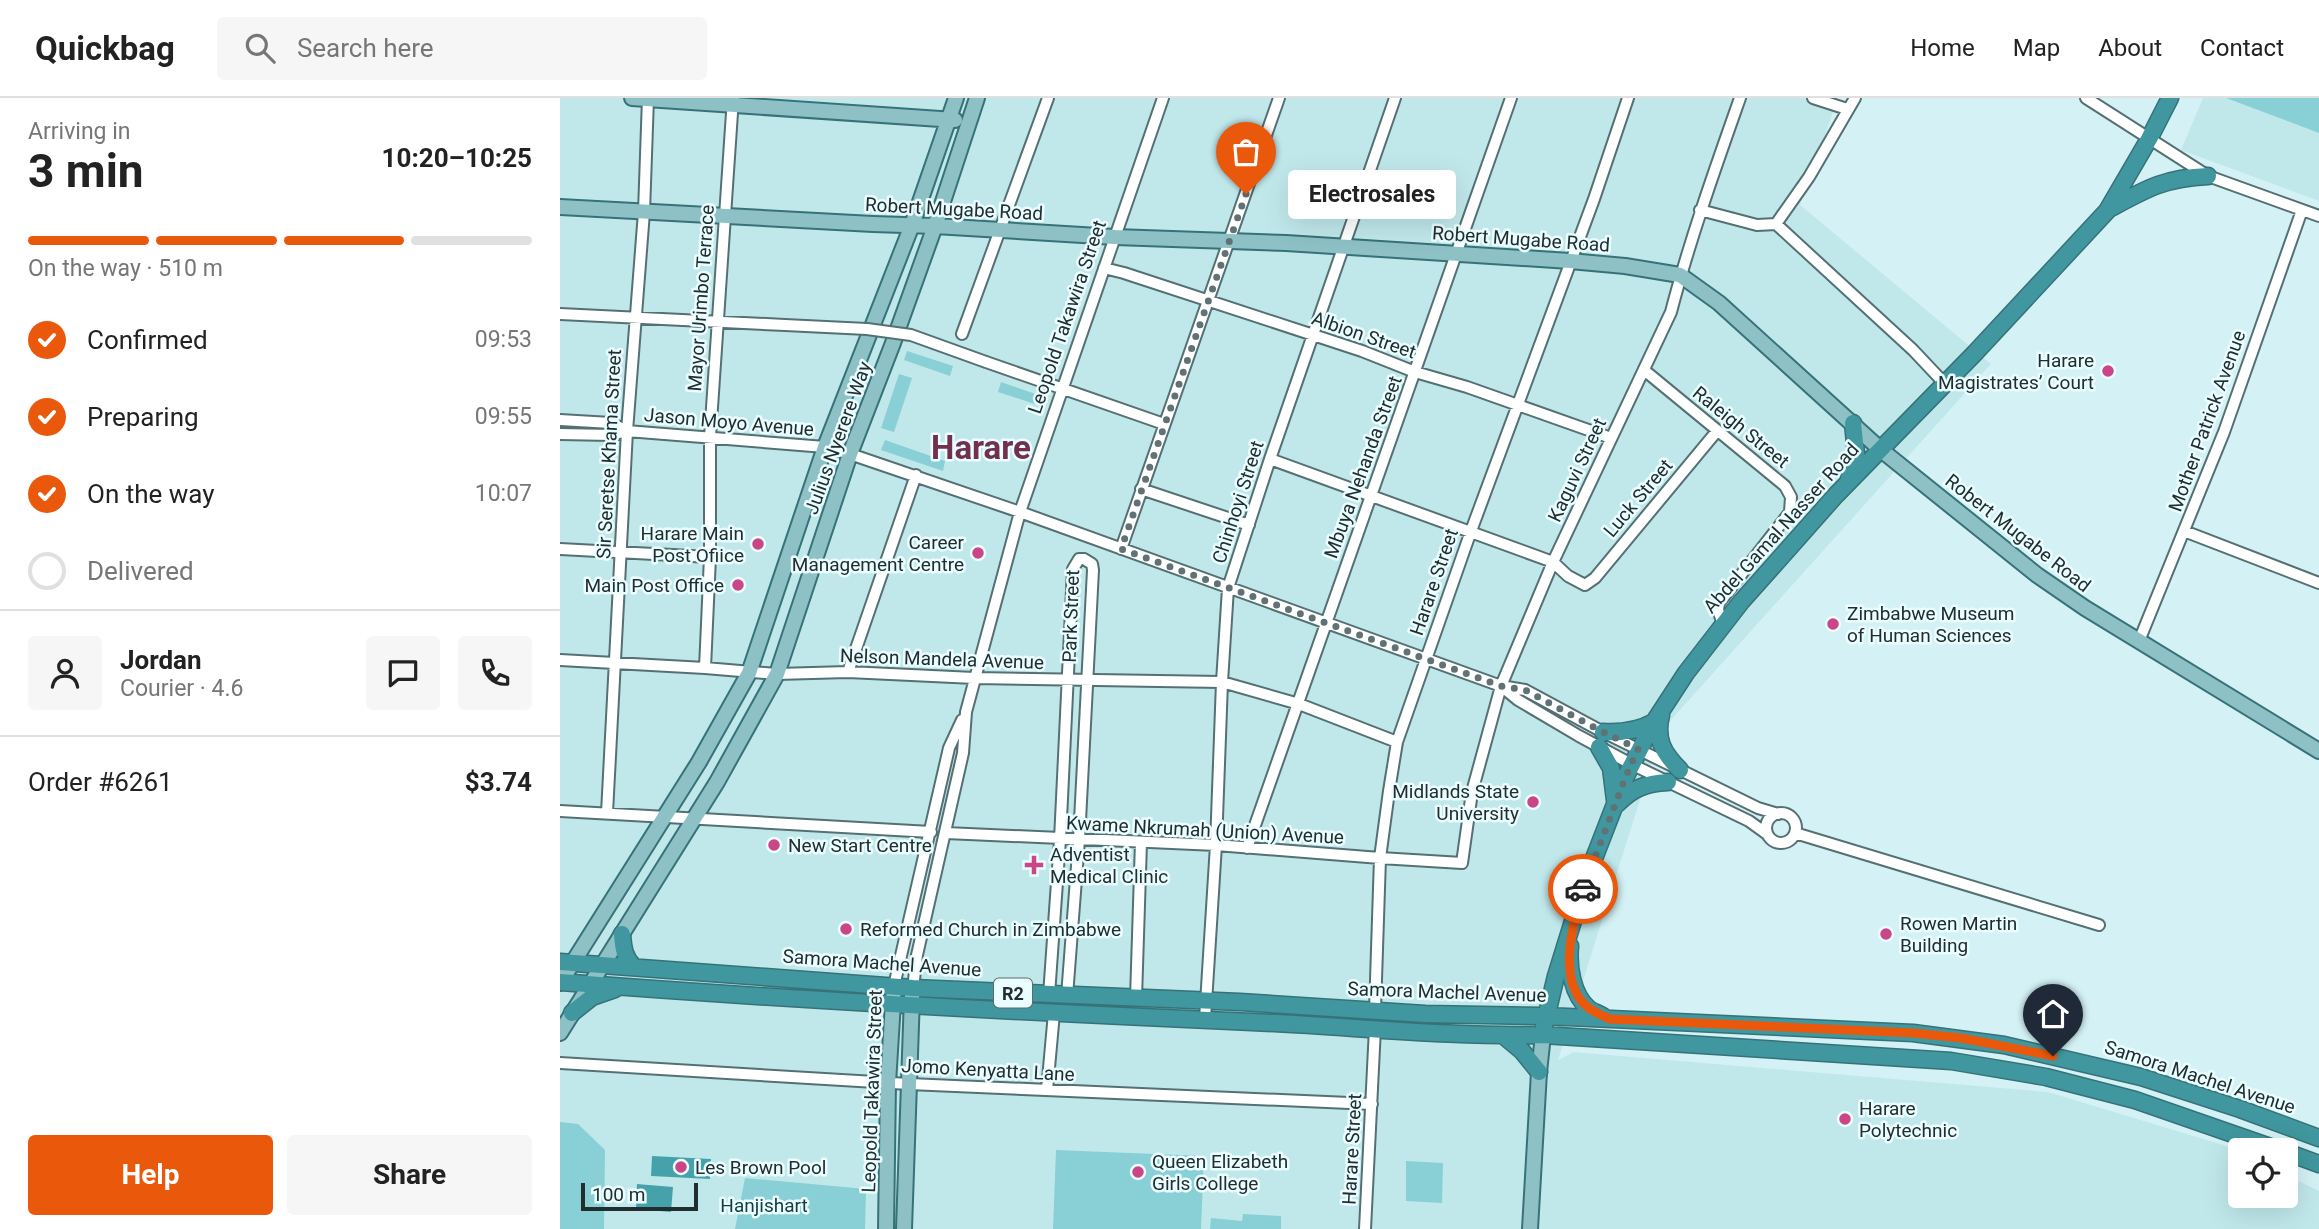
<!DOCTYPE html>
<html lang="en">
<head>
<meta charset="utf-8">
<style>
  :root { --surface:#fff; --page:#f6f6f6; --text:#222; --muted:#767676; --line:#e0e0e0; --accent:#ea580c }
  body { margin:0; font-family:Roboto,sans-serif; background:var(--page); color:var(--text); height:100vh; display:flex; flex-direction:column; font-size:26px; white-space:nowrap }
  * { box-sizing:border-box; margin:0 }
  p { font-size:23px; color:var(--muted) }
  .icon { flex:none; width:38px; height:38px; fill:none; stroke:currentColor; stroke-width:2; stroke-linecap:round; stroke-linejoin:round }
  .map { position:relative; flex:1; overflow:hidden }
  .side { display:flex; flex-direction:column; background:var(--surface); width:560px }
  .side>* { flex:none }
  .buttons { position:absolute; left:1668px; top:1040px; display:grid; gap:14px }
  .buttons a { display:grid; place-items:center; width:70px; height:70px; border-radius:7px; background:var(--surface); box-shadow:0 7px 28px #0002; font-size:35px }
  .scale { position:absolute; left:21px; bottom:18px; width:117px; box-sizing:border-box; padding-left:7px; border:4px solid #222d2f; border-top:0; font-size:19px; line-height:24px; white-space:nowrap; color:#222d2f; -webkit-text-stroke:5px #eafdff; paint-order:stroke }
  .pin { position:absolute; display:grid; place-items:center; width:60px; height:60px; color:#fff; margin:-72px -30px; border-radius:50% 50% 50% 0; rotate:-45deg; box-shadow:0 0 7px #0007 }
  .pin .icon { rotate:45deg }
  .courier { position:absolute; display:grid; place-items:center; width:70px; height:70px; margin:-35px; border:5px solid #ea580c; border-radius:50%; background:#fff; color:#222; box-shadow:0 2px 9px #0007 }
  .bubble { position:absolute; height:49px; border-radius:7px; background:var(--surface); box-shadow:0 7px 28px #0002; font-size:23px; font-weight:700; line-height:49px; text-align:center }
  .headline em { font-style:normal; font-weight:700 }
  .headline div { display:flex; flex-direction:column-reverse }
  .headline { display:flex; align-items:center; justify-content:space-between; height:119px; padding:0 28px }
  h1 { font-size:46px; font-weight:700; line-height:52px }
  .bar { display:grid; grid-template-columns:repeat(4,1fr); gap:10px 7px; align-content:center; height:84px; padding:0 28px }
  .bar i { height:9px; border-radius:5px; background:var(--line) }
  .bar .on { background:var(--accent) }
  .bar p { grid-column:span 4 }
  .line { display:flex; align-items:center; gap:18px; padding:0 28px; border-top:2px solid var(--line) }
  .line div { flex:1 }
  .round { display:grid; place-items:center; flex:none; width:74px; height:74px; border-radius:7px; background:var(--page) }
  ol { padding:0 28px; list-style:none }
  li { display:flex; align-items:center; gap:21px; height:77px }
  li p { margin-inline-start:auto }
  li .icon { padding:7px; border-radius:50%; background:var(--accent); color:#fff; stroke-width:4 }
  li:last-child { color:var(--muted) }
  li i { width:38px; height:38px; border:4px solid var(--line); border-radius:50% }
  .button { display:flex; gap:14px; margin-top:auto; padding:14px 28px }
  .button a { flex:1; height:80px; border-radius:7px; background:var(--accent); color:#fff; font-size:28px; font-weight:700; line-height:80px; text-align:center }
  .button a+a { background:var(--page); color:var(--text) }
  header { display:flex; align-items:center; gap:42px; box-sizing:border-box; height:98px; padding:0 35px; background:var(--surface); border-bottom:2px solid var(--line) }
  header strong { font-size:33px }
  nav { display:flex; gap:38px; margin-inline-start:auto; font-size:24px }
  .search { width:490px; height:63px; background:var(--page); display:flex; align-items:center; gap:18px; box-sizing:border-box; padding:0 24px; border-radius:7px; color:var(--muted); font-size:26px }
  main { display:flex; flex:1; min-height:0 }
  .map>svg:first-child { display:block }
</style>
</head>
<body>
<header>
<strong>Quickbag</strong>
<div class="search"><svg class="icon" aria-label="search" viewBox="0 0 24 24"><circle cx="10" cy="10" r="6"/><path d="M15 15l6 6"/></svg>Search here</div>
<nav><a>Home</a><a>Map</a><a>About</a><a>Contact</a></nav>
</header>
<main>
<section class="side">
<div class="headline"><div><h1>3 min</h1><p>Arriving in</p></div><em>10:20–10:25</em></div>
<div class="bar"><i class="on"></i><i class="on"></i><i class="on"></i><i></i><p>On the way · 510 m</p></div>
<ol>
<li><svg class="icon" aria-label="check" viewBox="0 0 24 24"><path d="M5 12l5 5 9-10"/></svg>Confirmed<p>09:53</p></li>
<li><svg class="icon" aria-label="check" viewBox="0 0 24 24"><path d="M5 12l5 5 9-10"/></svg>Preparing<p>09:55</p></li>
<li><svg class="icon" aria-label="check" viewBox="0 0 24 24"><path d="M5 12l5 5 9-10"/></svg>On the way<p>10:07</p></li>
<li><i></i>Delivered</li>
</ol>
<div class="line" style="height:126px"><a class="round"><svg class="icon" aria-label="person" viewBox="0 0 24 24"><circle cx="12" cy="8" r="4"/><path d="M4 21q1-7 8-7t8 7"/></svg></a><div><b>Jordan</b><p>Courier · 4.6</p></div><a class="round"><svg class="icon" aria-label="chat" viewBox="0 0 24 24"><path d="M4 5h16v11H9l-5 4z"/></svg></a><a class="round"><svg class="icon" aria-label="phone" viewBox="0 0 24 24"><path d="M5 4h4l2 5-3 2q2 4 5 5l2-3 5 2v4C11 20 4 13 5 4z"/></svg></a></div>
<div class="line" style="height:91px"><div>Order #6261</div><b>$3.74</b></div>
<div class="button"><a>Help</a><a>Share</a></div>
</section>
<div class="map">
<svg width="1759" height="1131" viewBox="0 0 1759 1131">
  <rect width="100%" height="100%" fill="#d4f2f5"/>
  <path fill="#c0e8eb" d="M0 0H1278L1240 107 1431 266 1102 632 998 962 1014 954 1488 994 1663 1047 1680 1055V1097H1726V1077L1759 1093V1131H0Z
    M1643 0H1666L1759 35V103L1621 52Z"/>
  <path fill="#89cfd6" d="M1666 0H1759V35Z
    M347 253 393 268 390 278 344 262Z
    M339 276 352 280 334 334 321 330Z
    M441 284 487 300 484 309 438 294Z
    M325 342 385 363 383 373 321 352Z
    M0 1024 18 1026 45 1052 44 1131H0Z
    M496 1052 644 1058 641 1131H493Z
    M846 1063 883 1065 882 1105 846 1103Z
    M185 1080 306 1091 305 1131H175Z
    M683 1116 721 1118V1131H650L651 1120 682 1123Z"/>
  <path fill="#46a2aa" d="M92 1058 151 1061 150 1081 91 1078Z
    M77 1086 113 1089 111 1114 76 1111Z"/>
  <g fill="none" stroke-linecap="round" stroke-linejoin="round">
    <defs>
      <path id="minor" d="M1253 0 1287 11
        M1526 0 1648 78 1759 118
        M1140 112 1197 127 1216 126 1249 79 1295 0
        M1216 126 1353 252 1385 286
        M544 170 564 175 802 253 855 274 907 289 1051 340
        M0 216 225 227
        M402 236 488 0
        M426 264 604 326
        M1084 272 1225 388 1231 399 1230 414 1159 505 1158 512 1163 526
        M0 322 51 325 67 333
        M0 336 51 337 67 333 265 349 290 356 460 414 941 588 965 592 1043 634 1198 710 1218 716
        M710 361 993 464 1008 478 1025 487 1035 480 1157 333
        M581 391 689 427
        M1624 433 1759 485
        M0 451 150 459
        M561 451 719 0
        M1579 543 1664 334 1742 112
        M0 562 145 570 217 576 288 574 414 580 662 584 739 606 837 644
        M145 570 150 459V339L173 0
        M288 574 356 377
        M941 588 958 602 1019 638 1071 666 1189 723 1207 736
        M0 713 371 734
        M47 715 67 333 84 114 88 0
        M1206 730a15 15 0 1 1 30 0a15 15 0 1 1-30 0Z
        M386 735 656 747 820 760 902 765 912 694 941 588 993 464 1111 214C1130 141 1155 71 1180 0
        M1235 735 1539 827
        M687 750 951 0
        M334 888 389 650 402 622
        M353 890 357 857 403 655 406 614 460 414 603 0
        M489 897 500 742 513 471 519 461H524
        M507 898 519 742 533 472 532 466 524 461
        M576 900 581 744
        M815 912 820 760 829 693 837 644 911 433 1034 101 1068 0
        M645 921 656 747 662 584 668 490 710 361 835 0
        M0 965 349 986 812 1006
        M487 992 494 915
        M805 1131 815 930"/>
      <path id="major" d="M72 0 395 22
        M0 109 313 126 375 128 555 139 726 145 1010 163 1065 168 1120 177 1159 205 1320 351 1477 477 1525 510 1759 653
        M0 885 139 664 189 575 265 349 352 127 396 0
        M0 935 157 684 217 576 290 356 333 245 375 128 417 0
        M326 1131 328 985 334 888
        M344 1131 352 898
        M970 1131 979 974 983 937"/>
      <path id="highway" d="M1549 111C1586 91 1604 80 1648 78
        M1289 380 1296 355 1293 325
        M1101 617C1095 641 1103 655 1120 672
        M1043 634C1061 635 1078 633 1094 624
        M1039 649 1051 670 1055 702
        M1057 706C1072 691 1085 685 1108 684
        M62 836C63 850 64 859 74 869
        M1010 848C1008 868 1012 897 1029 911 1033 914 1040 916 1044 919
        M0 864 353 890 680 904 865 916 986 918 1353 935 1444 947 1581 979 1680 1011 1759 1040
        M0 884C230 902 461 914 692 924 789 928 886 939 983 937L1391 963 1486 979 1575 1002 1719 1052
        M12 915 32 899 55 891
        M984 928 996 878 1026 781 1066 678 1094 624 1126 575 1181 504 1276 397 1414 256 1547 113 1589 41 1610 0
        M944 938 962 953 979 974
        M1726 1054 1759 1066"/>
    </defs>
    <use href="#minor" stroke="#547072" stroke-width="14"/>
    <use href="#major" stroke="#367278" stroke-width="18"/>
    <use href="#highway" stroke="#367278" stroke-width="19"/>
    <use href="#minor" stroke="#fff" stroke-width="10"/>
    <use href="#major" stroke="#8dc1c5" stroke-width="14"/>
    <use href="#highway" stroke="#41979f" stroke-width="16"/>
    <defs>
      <path id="minor-bridge" d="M225 227 307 231 351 237 426 264"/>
    </defs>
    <use href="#minor-bridge" stroke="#547072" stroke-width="14" stroke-linecap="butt"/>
    <use href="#minor-bridge" stroke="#fff" stroke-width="10"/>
  </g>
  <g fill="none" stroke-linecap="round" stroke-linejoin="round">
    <path stroke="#607274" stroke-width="7" stroke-dasharray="0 12.6" d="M686 96 561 451 941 588 965 592 1043 634 1078 651 1066 678 1023 791"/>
    <path stroke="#ea580c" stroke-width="9" d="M1023 791C1013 824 995 886 1030 911 1036 915 1043 918 1050 921L1353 935 1401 940 1493 958"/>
  </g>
  <g fill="#cb4688" stroke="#eafdff" stroke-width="2.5">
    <circle cx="1548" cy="273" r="7"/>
    <circle cx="198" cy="446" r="7"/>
    <circle cx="418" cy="455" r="7"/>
    <circle cx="178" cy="487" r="7"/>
    <circle cx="1273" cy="526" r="7"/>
    <circle cx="973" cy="704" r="7"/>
    <circle cx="214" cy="747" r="7"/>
    <path d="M470.5 756.5h7v7h7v7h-7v7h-7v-7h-7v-7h7z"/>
    <circle cx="286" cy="831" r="7"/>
    <circle cx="1326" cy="836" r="7"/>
    <circle cx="1285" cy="1021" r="7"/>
    <circle cx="121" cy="1069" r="7"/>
    <circle cx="578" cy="1074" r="7"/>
  </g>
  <g text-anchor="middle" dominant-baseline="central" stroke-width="5" stroke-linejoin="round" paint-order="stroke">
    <rect fill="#eafdff" stroke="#5e6b6d" stroke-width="2" x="434" y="880.5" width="38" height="29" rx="5"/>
    <g font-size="18" font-weight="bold" fill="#222d2f">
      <text x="453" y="895">R2</text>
    </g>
    <g font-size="19" fill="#222d2f" stroke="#eafdff">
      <text transform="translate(394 111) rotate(3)">Robert Mugabe Road</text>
      <text transform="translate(961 141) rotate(4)">Robert Mugabe Road</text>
      <text transform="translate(141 200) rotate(-86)">Mayor Urimbo Terrace</text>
      <text transform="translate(507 219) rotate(-71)">Leopold Takawira Street</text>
      <text transform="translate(804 237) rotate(19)">Albion Street</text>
      <text transform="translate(1647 323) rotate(-70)">Mother Patrick Avenue</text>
      <text transform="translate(169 324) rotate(5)">Jason Moyo Avenue</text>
      <text transform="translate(1181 329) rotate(39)">Raleigh Street</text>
      <text transform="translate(278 340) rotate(-70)">Julius Nyerere Way</text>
      <text transform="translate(49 356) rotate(-87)">Sir Seretse Khama Street</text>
      <text transform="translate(803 369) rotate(-70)">Mbuya Nehanda Street</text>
      <text transform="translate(1017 372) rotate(-65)">Kaguvi Street</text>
      <text transform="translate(1078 400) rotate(-50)">Luck Street</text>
      <text transform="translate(678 404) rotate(-72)">Chinhoyi Street</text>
      <text transform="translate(1221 430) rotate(-48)">Abdel Gamal Nasser Road</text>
      <text transform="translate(1458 435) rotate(38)">Robert Mugabe Road</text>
      <text transform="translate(874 484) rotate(-71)">Harare Street</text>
      <text transform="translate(511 518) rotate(-88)">Park Street</text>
      <text transform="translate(382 561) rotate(2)">Nelson Mandela Avenue</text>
      <text transform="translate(645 732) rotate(3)">Kwame Nkrumah (Union) Avenue</text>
      <text transform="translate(322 865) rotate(4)">Samora Machel Avenue</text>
      <text transform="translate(887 894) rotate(2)">Samora Machel Avenue</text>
      <text transform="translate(428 972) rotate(3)">Jomo Kenyatta Lane</text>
      <text transform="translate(1640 979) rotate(18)">Samora Machel Avenue</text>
      <text transform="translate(312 993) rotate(-88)">Leopold Takawira Street</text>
      <text transform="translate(792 1051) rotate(-87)">Harare Street</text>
    </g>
    <g font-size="19" fill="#222d2f" stroke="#eafdff" text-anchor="start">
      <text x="1534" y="262" text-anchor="end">Harare<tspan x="1534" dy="22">Magistrates’ Court</tspan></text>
      <text x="184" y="435" text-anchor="end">Harare Main<tspan x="184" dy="22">Post Ofiice</tspan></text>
      <text x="404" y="444" text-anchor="end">Career<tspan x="404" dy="22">Management Centre</tspan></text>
      <text x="164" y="487" text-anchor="end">Main Post Office</text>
      <text x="1287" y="515">Zimbabwe Museum<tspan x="1287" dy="22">of Human Sciences</tspan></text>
      <text x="959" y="693" text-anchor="end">Midlands State<tspan x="959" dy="22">University</tspan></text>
      <text x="228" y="747">New Start Centre</text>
      <text x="490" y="756">Adventist<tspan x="490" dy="22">Medical Clinic</tspan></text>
      <text x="1340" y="825">Rowen Martin<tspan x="1340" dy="22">Building</tspan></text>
      <text x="300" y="831">Reformed Church in Zimbabwe</text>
      <text x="1299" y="1010">Harare<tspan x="1299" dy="22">Polytechnic</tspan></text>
      <text x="592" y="1063">Queen Elizabeth<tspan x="592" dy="22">Girls College</tspan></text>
      <text x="135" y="1069">Les Brown Pool</text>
    </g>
    <g font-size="19" fill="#113c40" stroke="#eafdff">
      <text x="204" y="1107">Hanjishart</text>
    </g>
    <g font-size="33" font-weight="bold" fill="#72304e" stroke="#eafdff">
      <text x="421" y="349">Harare</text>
    </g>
  </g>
</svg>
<div class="buttons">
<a><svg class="icon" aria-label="locate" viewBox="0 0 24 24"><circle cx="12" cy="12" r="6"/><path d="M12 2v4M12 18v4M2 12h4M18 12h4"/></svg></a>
</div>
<div class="scale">100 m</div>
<div class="pin" style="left:686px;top:96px;background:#ea580c"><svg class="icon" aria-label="bag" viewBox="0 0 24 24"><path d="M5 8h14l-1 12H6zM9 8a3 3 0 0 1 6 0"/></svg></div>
<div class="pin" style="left:1493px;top:958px;background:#1f2937"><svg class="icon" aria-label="home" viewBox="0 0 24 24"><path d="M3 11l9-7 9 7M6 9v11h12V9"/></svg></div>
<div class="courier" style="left:1023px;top:791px"><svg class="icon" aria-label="car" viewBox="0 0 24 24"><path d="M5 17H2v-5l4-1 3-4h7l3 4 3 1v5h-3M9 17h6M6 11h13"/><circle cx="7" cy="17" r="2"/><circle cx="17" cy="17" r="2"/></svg></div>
<div class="bubble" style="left:728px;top:72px;width:168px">Electrosales</div>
</div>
</main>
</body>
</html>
